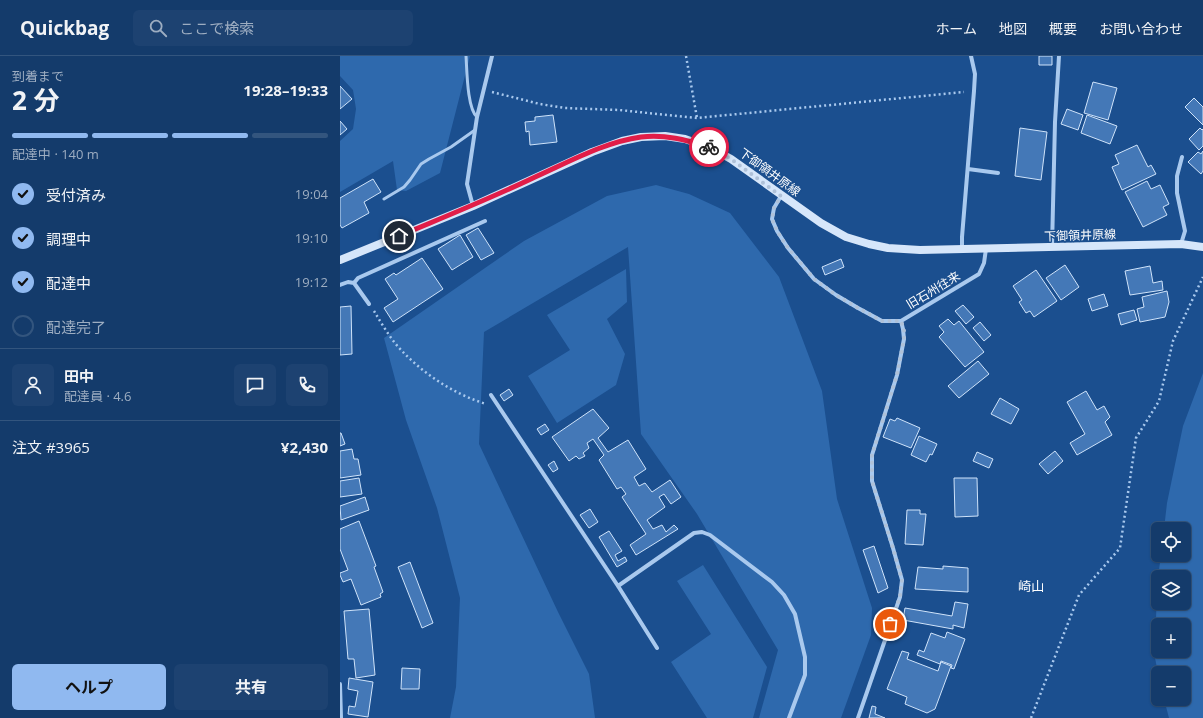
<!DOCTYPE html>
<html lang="ja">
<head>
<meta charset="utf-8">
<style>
  :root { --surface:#143b6b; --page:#1d4271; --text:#f1f3f6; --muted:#9dadc1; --line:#33557e; --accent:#90b9f0 }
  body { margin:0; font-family:"Open Sans","Noto Sans JP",sans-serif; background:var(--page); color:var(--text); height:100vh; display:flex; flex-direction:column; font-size:15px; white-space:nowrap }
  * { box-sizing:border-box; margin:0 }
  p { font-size:13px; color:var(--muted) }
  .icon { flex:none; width:22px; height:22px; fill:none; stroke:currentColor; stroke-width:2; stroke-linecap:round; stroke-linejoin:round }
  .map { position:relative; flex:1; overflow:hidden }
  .side { display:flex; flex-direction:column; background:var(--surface); width:340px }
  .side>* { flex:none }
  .controls { position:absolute; left:811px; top:466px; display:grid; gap:8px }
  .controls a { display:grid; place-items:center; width:40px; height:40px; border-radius:6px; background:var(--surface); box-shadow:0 1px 3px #0004,0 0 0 1px var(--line); font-size:20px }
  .pin { position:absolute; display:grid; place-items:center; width:34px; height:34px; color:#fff; margin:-17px; border:2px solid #fff; border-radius:50%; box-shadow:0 1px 4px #0007 }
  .courier { position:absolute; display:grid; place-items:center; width:40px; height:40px; margin:-20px; border:3px solid #e11d48; border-radius:50%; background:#fff; color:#222; box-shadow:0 1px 5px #0007 }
  .headline em { font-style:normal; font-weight:700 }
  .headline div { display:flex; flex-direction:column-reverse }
  .headline { display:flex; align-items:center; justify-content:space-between; height:68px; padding:0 12px }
  h1 { font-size:26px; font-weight:700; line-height:30px }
  .bar { display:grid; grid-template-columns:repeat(4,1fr); gap:6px 4px; align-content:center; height:48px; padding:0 12px }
  .bar i { height:5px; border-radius:3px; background:var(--line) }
  .bar .current { background:var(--accent) }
  .bar p { grid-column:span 4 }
  .line { display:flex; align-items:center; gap:10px; padding:0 12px; border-top:1px solid var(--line) }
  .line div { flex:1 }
  .round { display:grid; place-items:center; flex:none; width:42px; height:42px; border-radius:6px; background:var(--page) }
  ol { padding:0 12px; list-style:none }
  li { display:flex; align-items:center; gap:12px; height:44px }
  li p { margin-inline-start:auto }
  li .icon { padding:4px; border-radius:50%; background:var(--accent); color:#111; stroke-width:4 }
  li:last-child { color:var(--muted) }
  li i { width:22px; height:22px; border:2px solid var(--line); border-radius:50% }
  .action { display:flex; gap:8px; margin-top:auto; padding:8px 12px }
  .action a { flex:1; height:46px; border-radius:6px; background:var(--accent); color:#111; font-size:16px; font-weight:700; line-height:46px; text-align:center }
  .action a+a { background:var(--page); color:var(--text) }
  header { display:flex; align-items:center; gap:24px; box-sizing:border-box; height:56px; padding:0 20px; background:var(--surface); border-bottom:1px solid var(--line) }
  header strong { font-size:19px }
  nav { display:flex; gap:22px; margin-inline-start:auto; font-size:14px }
  .search { width:280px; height:36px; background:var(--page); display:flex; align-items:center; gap:10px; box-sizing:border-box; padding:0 14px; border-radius:6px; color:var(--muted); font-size:15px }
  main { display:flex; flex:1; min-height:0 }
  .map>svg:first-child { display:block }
</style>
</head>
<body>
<header>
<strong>Quickbag</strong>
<div class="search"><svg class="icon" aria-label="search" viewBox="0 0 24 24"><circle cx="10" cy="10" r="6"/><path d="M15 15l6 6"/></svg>ここで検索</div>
<nav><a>ホーム</a><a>地図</a><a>概要</a><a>お問い合わせ</a></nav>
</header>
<main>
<section class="side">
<div class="headline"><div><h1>2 分</h1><p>到着まで</p></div><em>19:28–19:33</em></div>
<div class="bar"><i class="current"></i><i class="current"></i><i class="current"></i><i></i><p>配達中 · 140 m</p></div>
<ol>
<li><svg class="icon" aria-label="check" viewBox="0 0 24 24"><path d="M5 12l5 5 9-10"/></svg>受付済み<p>19:04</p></li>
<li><svg class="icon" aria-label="check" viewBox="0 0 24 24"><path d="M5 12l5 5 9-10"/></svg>調理中<p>19:10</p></li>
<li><svg class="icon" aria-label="check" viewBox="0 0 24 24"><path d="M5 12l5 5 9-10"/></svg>配達中<p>19:12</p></li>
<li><i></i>配達完了</li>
</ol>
<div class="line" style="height:72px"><a class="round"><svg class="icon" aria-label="person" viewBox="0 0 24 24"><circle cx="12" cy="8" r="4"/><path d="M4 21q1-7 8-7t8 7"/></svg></a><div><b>田中</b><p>配達員 · 4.6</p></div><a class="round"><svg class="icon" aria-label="chat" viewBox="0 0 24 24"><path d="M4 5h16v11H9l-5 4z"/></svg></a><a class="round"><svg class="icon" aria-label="phone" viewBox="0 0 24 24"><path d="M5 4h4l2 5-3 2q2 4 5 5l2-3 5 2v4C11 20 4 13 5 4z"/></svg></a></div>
<div class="line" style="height:52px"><div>注文 #3965</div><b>¥2,430</b></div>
<div class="action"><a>ヘルプ</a><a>共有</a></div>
</section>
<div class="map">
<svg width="863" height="662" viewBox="0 0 863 662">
  <rect width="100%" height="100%" fill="#1b4f8f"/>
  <path fill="#2e69ad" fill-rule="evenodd" d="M0 0H130L100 117 66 135 57 134 53 105 0 136V85L13 73 16 53 13 34 0 20Z
    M316 129 349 138 390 157 439 221 482 335 497 443 532 552 531 579 501 662H419L438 594 357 458 301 378 288 191 144 276 139 388 218 556 249 618 255 662H110L116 631 120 542 97 452 66 364 44 282 184 185 267 140Z
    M286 213 287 246 267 263 285 298 276 329 217 367 188 320 230 294 207 259Z
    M863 317V662H829L824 643H844V617H818L815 602 817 526 818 521V547H844V521H818L821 499H844V473H824L827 447 843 370ZM818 569H844V595H818Z
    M363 509 427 611 413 662H367L331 606 371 578 337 525Z"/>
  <path fill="#4478b7" stroke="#cfe3fa" d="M699 0H712V9H699Z
    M753 26 777 32 768 64 744 57Z
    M0 30 12 43 0 53Z
    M854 42 863 51V69L845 51Z
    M727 53 743 59 738 74 721 68Z
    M213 59 217 86 190 89 189 75 186 76 185 66 195 65V61Z
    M747 59 777 70 770 88 741 77Z
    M0 65 7 73 0 79Z
    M680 72 707 76 701 124 675 120Z
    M860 72 862 74 863 73V90L859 94 849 83Z
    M797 89 808 111 811 109 816 118 782 134 772 111 779 108 775 99Z
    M863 95V115L861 118 848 106 858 96 861 98Z
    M33 123 41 136 24 146 29 157 2 172 0 169V142Z
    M807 125 811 133 820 129 829 148 823 151 827 159 803 171 785 136Z
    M138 172 154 197 141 204 126 179Z
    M120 179 133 201 112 214 98 193Z
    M82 202 103 233 53 266 44 252 58 243 45 223 54 217 56 219Z
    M501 203 504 211 485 219 482 211Z
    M725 209 739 231 721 244 706 222Z
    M810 210 813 227 822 225 823 234 790 239 785 215Z
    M696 214 717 245 694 261 690 255 686 257 679 246 682 244 673 230Z
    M827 235 829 246 825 261 800 266 797 253 804 251 802 241Z
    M764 238 768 250 752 255 748 243Z
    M623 249 634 261 626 268 615 255Z
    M11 250 12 298 0 299V251Z
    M794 254 797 264 781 269 778 258Z
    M608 263 614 269 619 265 644 296 625 311 599 281 604 276 599 270Z
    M640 266 651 279 644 285 633 272Z
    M638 305 649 318 619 342 608 330Z
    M169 333 173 339 164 345 160 339Z
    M746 335 757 354 764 350 770 361 765 366 772 379 737 399 730 387 745 378 727 346Z
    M660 342 679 353 671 368 651 358Z
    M253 353 269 372 258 382 268 396 288 384 306 413 294 421 299 430 305 427 312 436 330 424 341 441 331 448 324 438 319 441 325 451 307 464 313 473 322 469 326 476 334 469 338 473 296 499 290 489 306 478 282 441 286 438 281 431 277 433 259 404 264 399 253 383 247 387 249 392 243 397 245 400 239 403 236 400 229 405 212 381Z
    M557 362 580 372 571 392 543 381 550 363 555 365Z
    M205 368 209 374 201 379 197 373Z
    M0 377H1L5 388 0 390Z
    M579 380 597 388 592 399 590 398 586 406 571 399Z
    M12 393 14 403H18L21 419 0 422V395Z
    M715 395 723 405 708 418 699 408Z
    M637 396 653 403 649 412 633 405Z
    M214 405 218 413 213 416 208 409Z
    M19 422 22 438 0 441V425Z
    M614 422H637L638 460 615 461Z
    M25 441 29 454 1 464 0 450Z
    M250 453 258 466 249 472 240 459Z
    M567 454H580V458H586L583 489 565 488Z
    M19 465 36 510 34 511 43 536 40 538 41 541 21 549 11 523 3 526 0 519V517L8 514 0 493V473Z
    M269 475 282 495 275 499 278 505 285 501 287 505 277 511 259 481Z
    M534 490 548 532 538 537 523 494Z
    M70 506 93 567 82 572 58 511Z
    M603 510 628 512V536L575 533 578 511 603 513Z
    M615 546 628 548 624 572 613 569V573L563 564 565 552 612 560Z
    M29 553 35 619 16 622 14 603H8L4 555Z
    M607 576 625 583 614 613 611 612 612 609 601 605 600 608 577 599 579 594 584 596 591 577 605 582Z
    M562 595 569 597 567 603 598 615 601 606 611 610 595 653 587 657 565 648 567 641 547 633Z
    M62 612 80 613 79 633H61Z
    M9 622 33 626 28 661 8 658 9 650 15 651 18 635 8 633Z
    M532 650 536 651 535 658 545 662H529Z"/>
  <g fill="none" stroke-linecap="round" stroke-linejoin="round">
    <path stroke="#a9c9ee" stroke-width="2.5" stroke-dasharray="2 3" stroke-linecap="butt" d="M346 0 357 62
      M152 36 200 48 225 52 279 54 357 62 624 36
      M34 255C42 268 51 284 62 295 85 319 114 338 146 348
      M691 662 739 539 780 492 796 382 819 345 833 285 863 221"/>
    <path stroke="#a9c9ee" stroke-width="3" d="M126 0C127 14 127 52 137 61
      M44 143 64 131 70 124 81 108 89 103 111 91 135 74"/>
    <path stroke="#a9c9ee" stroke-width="4" d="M628 113 658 117
      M441 140 434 152 432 163 437 175 448 192 474 223 496 239 518 252 542 265H561L639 218 644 207 646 193
      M133 150 127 128 137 61 152 0
      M841 188 845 175 837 137V120L842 101
      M712 191 715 66 719 0
      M622 193V181L634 35 635 18 631 0
      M14 227 18 222 145 165
      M0 229 8 226 14 227 29 248
      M151 339 278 530 317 592
      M278 530 354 477 362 476 370 479 432 526 444 539 455 558 465 601V619L449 662
      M0 628 1 662
      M518 662 560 541 562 524 553 492 532 425V399L557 319 564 283 563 273 561 265"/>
    <path stroke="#d6e6fa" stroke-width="8" d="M0 204 133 150 252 96 282 85 301 81 325 80 345 83 371 92 391 103 481 167 506 181 529 188 548 192 580 194 841 188 863 191"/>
  </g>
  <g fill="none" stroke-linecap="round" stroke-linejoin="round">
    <path stroke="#afc1d8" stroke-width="4" stroke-dasharray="0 7.2" d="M369 91 391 103 441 140 434 152 432 163 437 175 448 192 474 223 496 239 518 252 542 265H561L564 273V283L557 319 532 399V425L553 492 562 524 560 541 550 568"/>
    <path stroke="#e11d48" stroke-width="5" d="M59 180C104 161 149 143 193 122 227 107 264 86 301 81 325 78 346 84 369 91"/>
  </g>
  <g text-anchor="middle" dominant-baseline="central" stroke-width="3" stroke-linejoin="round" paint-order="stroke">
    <g font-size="12" fill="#fff" stroke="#1b4f8f">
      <text transform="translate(430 116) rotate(36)">下御領井原線</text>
      <text transform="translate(740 179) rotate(-2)">下御領井原線</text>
      <text transform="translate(593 234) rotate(-31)">旧石州往来</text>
    </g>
    <g font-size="13" fill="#fff" stroke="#1b4f8f">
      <text x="691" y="530">崎山</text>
    </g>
  </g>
</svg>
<div class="controls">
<a><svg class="icon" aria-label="locate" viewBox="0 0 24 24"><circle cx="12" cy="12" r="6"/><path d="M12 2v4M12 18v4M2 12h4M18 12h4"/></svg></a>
<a><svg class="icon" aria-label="layers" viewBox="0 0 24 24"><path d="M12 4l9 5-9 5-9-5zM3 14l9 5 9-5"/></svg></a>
<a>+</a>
<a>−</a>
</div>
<div class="pin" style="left:550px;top:568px;background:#ea580c"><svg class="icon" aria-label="bag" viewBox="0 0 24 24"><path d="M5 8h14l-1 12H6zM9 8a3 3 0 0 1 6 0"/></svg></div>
<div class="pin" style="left:59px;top:180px;background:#1f2937"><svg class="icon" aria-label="home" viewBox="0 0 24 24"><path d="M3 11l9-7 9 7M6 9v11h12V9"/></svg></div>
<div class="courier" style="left:369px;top:91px"><svg class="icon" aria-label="bike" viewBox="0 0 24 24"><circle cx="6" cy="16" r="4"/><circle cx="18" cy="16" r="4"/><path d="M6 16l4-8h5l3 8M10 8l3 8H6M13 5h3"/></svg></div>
</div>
</main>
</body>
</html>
